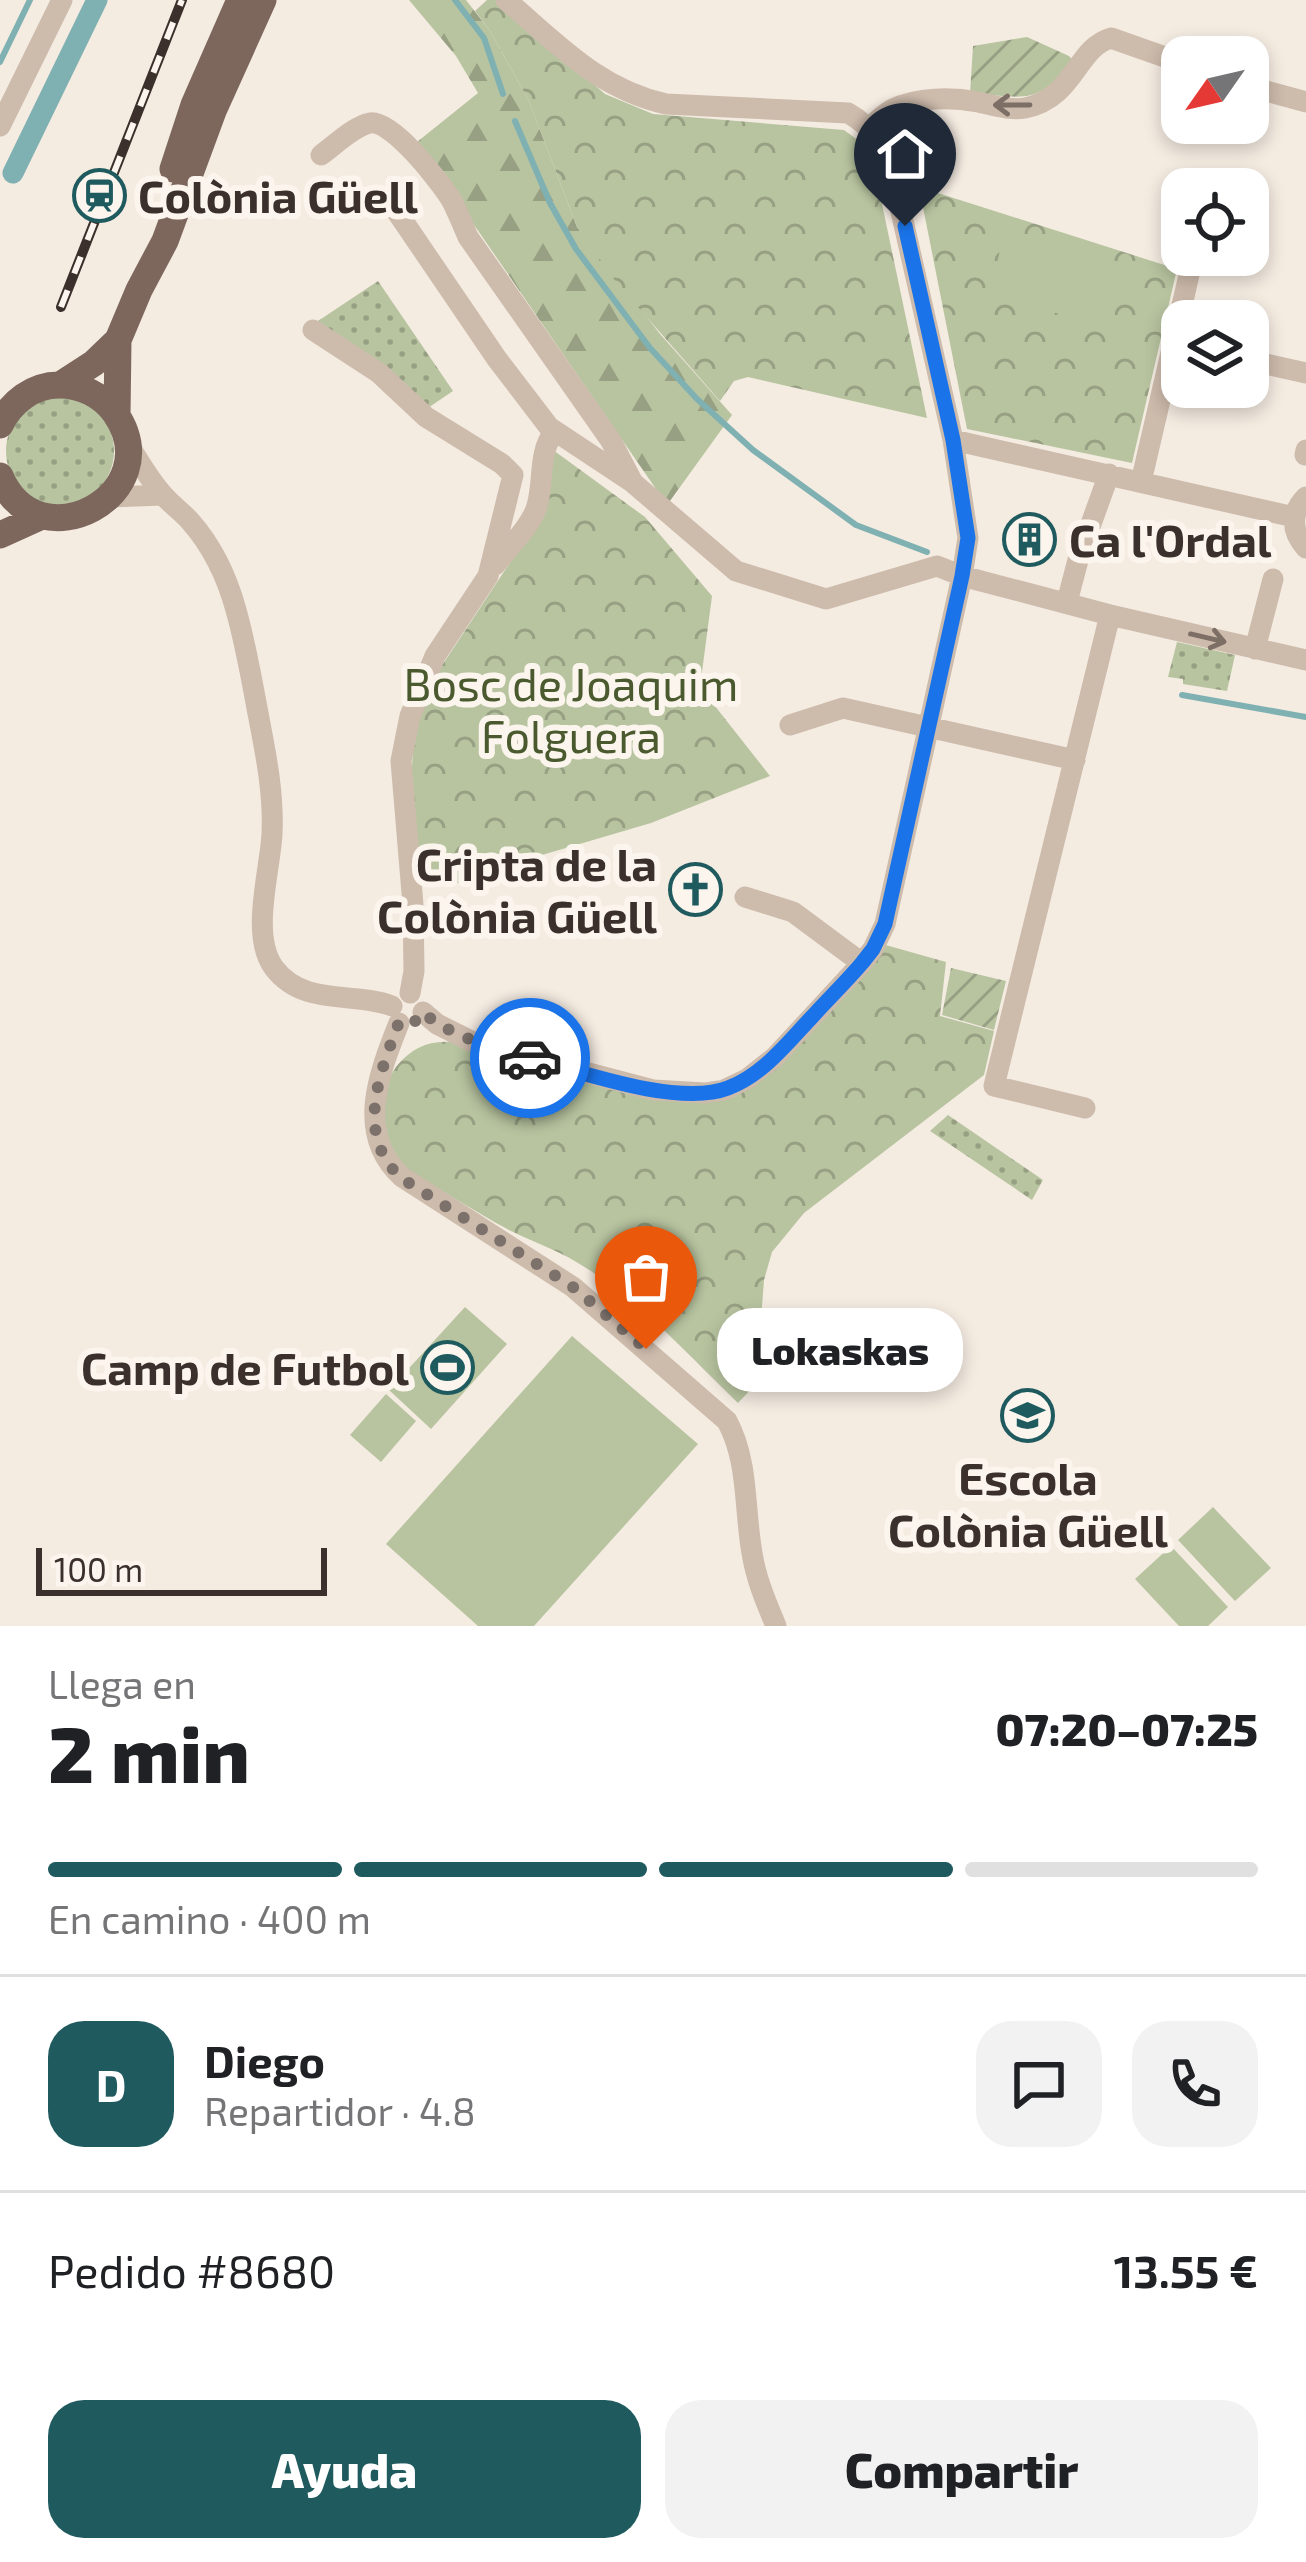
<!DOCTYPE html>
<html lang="es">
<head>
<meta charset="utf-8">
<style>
  :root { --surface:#fff; --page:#f2f2f2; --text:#202124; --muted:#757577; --line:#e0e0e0; --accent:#1f5a5e }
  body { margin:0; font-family:"Exo 2",sans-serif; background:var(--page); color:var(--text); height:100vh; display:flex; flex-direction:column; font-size:45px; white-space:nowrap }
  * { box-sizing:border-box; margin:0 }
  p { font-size:39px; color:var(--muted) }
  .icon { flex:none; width:66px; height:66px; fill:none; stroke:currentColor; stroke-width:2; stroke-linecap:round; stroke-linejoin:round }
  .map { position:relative; height:1626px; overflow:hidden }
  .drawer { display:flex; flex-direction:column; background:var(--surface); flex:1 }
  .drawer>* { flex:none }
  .needle { width:78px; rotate:236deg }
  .fabs { position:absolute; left:1161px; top:36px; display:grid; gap:24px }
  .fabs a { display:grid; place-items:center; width:108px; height:108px; border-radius:24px; background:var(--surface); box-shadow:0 6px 18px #0003; font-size:60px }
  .scale { position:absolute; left:36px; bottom:30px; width:291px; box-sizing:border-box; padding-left:12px; border:6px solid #3b302b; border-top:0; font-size:33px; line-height:42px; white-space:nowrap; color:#3b302b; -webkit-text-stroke:9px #fbf5ee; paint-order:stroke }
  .pin { position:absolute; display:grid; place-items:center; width:102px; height:102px; color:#fff; margin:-123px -51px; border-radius:50% 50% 50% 0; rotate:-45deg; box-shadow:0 0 12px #0007 }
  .pin .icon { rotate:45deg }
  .courier { position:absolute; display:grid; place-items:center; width:120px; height:120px; margin:-60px; border:9px solid #1a73e8; border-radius:50%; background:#fff; color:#222; box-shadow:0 3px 15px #0007 }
  .bubble { position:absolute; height:84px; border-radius:36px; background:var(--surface); box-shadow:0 6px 18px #0003; font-size:39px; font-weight:800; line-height:84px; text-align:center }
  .overview em { font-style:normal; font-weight:800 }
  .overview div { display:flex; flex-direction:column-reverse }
  .overview { display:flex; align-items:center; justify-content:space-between; height:204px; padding:0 48px }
  h1 { font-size:78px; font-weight:800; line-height:90px }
  .bar { display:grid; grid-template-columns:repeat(4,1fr); gap:18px 12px; align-content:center; height:144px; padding:0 48px }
  .bar i { height:15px; border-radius:9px; background:var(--line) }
  .bar .on { background:var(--accent) }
  .bar p { grid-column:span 4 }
  .line { display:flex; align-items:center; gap:30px; padding:0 48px; border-top:3px solid var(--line) }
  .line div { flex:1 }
  .round { display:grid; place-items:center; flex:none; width:126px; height:126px; border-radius:36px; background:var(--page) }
  .primary-button { display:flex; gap:24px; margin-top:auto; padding:24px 48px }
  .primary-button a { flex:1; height:138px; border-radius:36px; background:var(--accent); color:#fff; font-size:48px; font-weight:800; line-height:138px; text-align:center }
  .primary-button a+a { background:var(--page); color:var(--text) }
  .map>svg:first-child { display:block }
</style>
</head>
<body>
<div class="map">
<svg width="1306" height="1626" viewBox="0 0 1306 1626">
  <defs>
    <pattern id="grass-dots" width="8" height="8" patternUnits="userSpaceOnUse" patternTransform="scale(3)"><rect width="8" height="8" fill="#b8c4a0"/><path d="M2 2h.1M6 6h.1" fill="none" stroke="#97a083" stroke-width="1.8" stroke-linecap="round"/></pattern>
    <pattern id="forest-firs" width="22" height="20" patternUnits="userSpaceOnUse" patternTransform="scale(3)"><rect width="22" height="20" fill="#b8c4a0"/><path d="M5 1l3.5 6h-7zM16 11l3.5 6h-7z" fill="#97a083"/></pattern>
    <pattern id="park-crowns" width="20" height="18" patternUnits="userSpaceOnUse" patternTransform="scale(3)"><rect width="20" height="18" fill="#b8c4a0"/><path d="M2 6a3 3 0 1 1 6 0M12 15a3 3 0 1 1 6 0" fill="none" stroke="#97a083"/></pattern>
    <pattern id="garden-furrows" width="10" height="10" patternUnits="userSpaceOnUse" patternTransform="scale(3)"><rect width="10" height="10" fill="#b8c4a0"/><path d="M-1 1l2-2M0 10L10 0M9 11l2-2" fill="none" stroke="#97a083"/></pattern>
  </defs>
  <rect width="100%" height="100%" fill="#f4ebe1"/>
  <path fill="url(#grass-dots)" d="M378 281 453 391 425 410 312 325Z
    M6 451a54 54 0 1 1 108 0a54 54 0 1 1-108 0Z
    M1177 642 1235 655 1227 691 1183 684V679L1168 677Z
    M948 1115 1043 1180 1032 1200 930 1131Z"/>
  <path fill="url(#forest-firs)" d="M409 0H466L490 31 529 101 577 227 660 334 732 415 667 505 417 142 478 93 456 56Z"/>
  <path fill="url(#park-crowns)" d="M487 0H498L605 94 653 114 844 130 859 141 874 166 927 418 748 377 734 381 720 401 616 282 577 227 529 101 490 31 475 11Z
    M919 187 1177 269 1132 463 967 429Z
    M553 450 645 517 712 596 700 687 770 776 651 823 525 860 479 883H422C413 816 401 745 431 682L544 511Z
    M882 944 946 962 940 1016 994 1031 984 1075 804 1213 772 1252 764 1280 756 1384 738 1403C687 1354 639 1299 578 1263 557 1250 533 1242 511 1231 489 1220 468 1206 447 1194 432 1185 412 1176 401 1163 382 1140 377 1091 396 1067 411 1048 429 1040 452 1042L708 1102 734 1097 772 1069Z"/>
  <path fill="url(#garden-furrows)" d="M1027 37 1069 56 1073 61C1034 109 1024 95 970 94L973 46Z
    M951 968 1006 981 994 1030 942 1015Z"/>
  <path fill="#b8c4a0" d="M1004 230 1126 267 1111 329 991 294Z
    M465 1307 507 1344 431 1429 389 1390Z
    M572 1336 698 1444 534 1626H478L386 1544Z
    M386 1394 416 1421 381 1462 350 1435Z
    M1213 1507 1271 1568 1235 1601 1178 1540Z
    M1171 1546 1228 1607 1208 1626H1179L1135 1579Z"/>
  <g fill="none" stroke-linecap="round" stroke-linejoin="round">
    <path stroke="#7fb0b2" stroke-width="6" d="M455 0 484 38 503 94
      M0 62 30 0
      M515 121 550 203 576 249 650 348 697 399 753 450 856 525 927 552
      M1182 695 1306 717"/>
    <path stroke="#7fb0b2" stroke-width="21" d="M13 173 97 0"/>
    <path stroke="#cdbbac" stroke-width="21" d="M1248 86 1306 102
      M0 126 62 0
      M870 127C877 121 885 113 893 109 917 97 952 97 978 102 993 105 1010 111 1025 108 1075 98 1076 48 1111 38L1182 63
      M321 155C335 145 354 126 370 123 392 119 441 183 452 201 458 213 463 225 468 237L611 441 632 481
      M397 212 497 359 549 427 632 482 736 571 826 599 937 566 962 576 1110 615 1306 660
      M313 330 379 373 426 417 502 464 513 475 488 576 435 656 410 716 401 761 413 905 414 971 410 993
      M1248 360 1306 373
      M953 440 1294 517
      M128 444C139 461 150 481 164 496 172 505 182 512 190 521 213 547 227 577 236 610 245 642 251 675 257 708 265 750 274 791 272 834 270 872 250 936 274 968 304 1007 352 991 392 1006
      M1305 455 1306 450
      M1141 482 1192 262
      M109 497 163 495
      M1306 497C1290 513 1291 531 1306 548
      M495 565C508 548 529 528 536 509 545 483 537 454 554 432
      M1067 602 1078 560 1109 474
      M1255 649 1273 579
      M790 725 843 708 1075 760
      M745 897 793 912 855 958
      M423 1012 437 1024 471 1041 505 1051 653 1090 705 1093 724 1090 747 1079 775 1057 862 963 873 949 885 924 962 576 968 538 953 440 894 181C885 152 876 128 848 113L666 104C598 89 557 43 506 0
      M399 1023C379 1073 355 1134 402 1177L573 1287 727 1421C749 1462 744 1508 752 1553 756 1579 766 1602 776 1626
      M1085 1108 994 1086 1110 615"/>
    <path stroke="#7d675c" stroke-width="27" d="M173 169 194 105 240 0
      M60 385 94 363 118 340
      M117 415 118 340 139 290 165 241 213 111 263 0
      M0 425C11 402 33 385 59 385 81 385 102 395 115 413 171 494 37 566 0 476
      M0 535 42 516"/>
    <defs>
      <path id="rail" d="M61 307 182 0"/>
    </defs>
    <use href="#rail" stroke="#3b302b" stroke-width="10"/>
    <use href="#rail" stroke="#fbf5ee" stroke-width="6" stroke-dasharray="18" stroke-linecap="butt"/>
  </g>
  <defs><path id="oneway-shaft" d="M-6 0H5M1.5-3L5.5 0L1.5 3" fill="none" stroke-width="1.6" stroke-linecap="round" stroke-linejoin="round" transform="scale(3)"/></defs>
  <g stroke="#7d6f65">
    <use href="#oneway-shaft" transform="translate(1012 105) rotate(-180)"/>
    <use href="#oneway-shaft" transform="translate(1208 638) rotate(13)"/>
  </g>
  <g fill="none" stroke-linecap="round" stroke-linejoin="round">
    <path stroke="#7c716b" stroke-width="12" stroke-dasharray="0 21.6" d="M530 1058C491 1047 454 1038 422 1012L413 1024 399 1022C380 1073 354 1134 401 1178L573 1287 646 1349"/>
    <path stroke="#1a73e8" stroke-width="15" d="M530 1058C581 1072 679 1107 728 1088 763 1075 787 1043 812 1017 828 999 846 982 862 963L873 949 885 924 962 576 968 538 953 440 905 226"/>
  </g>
  <defs>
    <symbol id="station-ring" viewBox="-11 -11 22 22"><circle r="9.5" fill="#fbf5ee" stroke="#1f5a5e" stroke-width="1.5"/><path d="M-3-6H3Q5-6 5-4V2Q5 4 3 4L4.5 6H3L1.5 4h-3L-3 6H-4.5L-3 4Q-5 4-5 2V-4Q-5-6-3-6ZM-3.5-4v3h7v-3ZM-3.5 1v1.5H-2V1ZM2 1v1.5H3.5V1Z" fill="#1f5a5e"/></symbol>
    <symbol id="building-ring" viewBox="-11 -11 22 22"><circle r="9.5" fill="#fbf5ee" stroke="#1f5a5e" stroke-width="1.5"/><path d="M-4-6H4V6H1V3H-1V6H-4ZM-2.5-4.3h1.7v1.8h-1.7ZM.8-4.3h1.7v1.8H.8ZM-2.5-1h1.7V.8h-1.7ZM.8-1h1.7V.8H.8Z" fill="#1f5a5e"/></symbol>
    <symbol id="church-ring" viewBox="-11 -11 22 22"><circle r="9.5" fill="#fbf5ee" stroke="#1f5a5e" stroke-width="1.5"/><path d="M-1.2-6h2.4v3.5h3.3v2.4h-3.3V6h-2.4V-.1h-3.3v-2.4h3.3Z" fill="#1f5a5e"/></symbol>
    <symbol id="stadium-ring" viewBox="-11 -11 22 22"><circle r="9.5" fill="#fbf5ee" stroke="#1f5a5e" stroke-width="1.5"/><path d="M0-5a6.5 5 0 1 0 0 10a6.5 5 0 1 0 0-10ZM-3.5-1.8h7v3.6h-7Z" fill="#1f5a5e"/></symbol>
    <symbol id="school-ring" viewBox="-11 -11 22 22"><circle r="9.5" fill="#fbf5ee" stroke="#1f5a5e" stroke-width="1.5"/><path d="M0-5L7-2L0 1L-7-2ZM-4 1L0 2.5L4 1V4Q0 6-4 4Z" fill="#1f5a5e"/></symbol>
  </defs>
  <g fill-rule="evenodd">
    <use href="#station-ring" x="70" y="166" width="59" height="59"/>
    <use href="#building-ring" x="1000" y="510" width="59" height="59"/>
    <use href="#church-ring" x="666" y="860" width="59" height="59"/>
    <use href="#stadium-ring" x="418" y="1338" width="59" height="59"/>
    <use href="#school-ring" x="998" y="1386" width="59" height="59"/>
  </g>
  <g text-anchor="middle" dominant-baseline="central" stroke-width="12" stroke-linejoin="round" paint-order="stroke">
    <g font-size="45" font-weight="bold" fill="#3b302b" stroke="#fbf5ee" text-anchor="start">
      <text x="138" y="195">Colònia Güell</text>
      <text x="1069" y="539">Ca l'Ordal</text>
      <text x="657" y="863" text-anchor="end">Cripta de la<tspan x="657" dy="52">Colònia Güell</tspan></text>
      <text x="409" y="1367" text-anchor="end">Camp de Futbol</text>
      <text x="1028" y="1477" text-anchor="middle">Escola<tspan x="1028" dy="52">Colònia Güell</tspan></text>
    </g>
    <g font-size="45" fill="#4a5a2e" stroke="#fbf5ee">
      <text x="571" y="683">Bosc de Joaquim<tspan x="571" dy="52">Folguera</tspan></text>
    </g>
  </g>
</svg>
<div class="fabs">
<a><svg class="needle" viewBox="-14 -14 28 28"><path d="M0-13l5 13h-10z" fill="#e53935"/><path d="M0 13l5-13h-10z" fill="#757577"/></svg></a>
<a><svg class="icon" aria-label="locate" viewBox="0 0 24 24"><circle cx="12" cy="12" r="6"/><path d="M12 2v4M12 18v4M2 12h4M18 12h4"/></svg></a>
<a><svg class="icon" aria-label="layers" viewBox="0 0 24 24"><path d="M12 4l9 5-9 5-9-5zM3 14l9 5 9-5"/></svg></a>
</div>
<div class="scale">100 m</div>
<div class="pin" style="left:646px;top:1349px;background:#ea580c"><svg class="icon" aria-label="bag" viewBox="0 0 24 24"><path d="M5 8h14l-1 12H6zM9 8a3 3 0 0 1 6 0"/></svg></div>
<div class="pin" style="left:905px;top:226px;background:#1f2937"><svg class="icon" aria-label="home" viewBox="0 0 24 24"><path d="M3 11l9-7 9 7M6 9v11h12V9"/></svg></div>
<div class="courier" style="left:530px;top:1058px"><svg class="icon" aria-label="car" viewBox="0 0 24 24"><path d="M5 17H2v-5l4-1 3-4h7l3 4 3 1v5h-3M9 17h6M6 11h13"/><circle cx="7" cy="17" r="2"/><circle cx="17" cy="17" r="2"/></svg></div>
<div class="bubble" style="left:717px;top:1308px;width:246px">Lokaskas</div>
</div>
<section class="drawer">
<div class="overview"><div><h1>2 min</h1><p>Llega en</p></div><em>07:20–07:25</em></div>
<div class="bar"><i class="on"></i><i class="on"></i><i class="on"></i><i></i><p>En camino · 400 m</p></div>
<div class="line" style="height:216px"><b class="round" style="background:var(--accent);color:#fff">D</b><div><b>Diego</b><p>Repartidor · 4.8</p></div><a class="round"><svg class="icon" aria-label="chat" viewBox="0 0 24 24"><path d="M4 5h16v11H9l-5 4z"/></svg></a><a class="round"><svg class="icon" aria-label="phone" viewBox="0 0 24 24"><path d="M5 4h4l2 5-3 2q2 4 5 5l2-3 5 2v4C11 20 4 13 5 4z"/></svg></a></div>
<div class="line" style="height:156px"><div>Pedido #8680</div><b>13.55 €</b></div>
<div class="primary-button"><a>Ayuda</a><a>Compartir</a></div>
</section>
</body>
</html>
